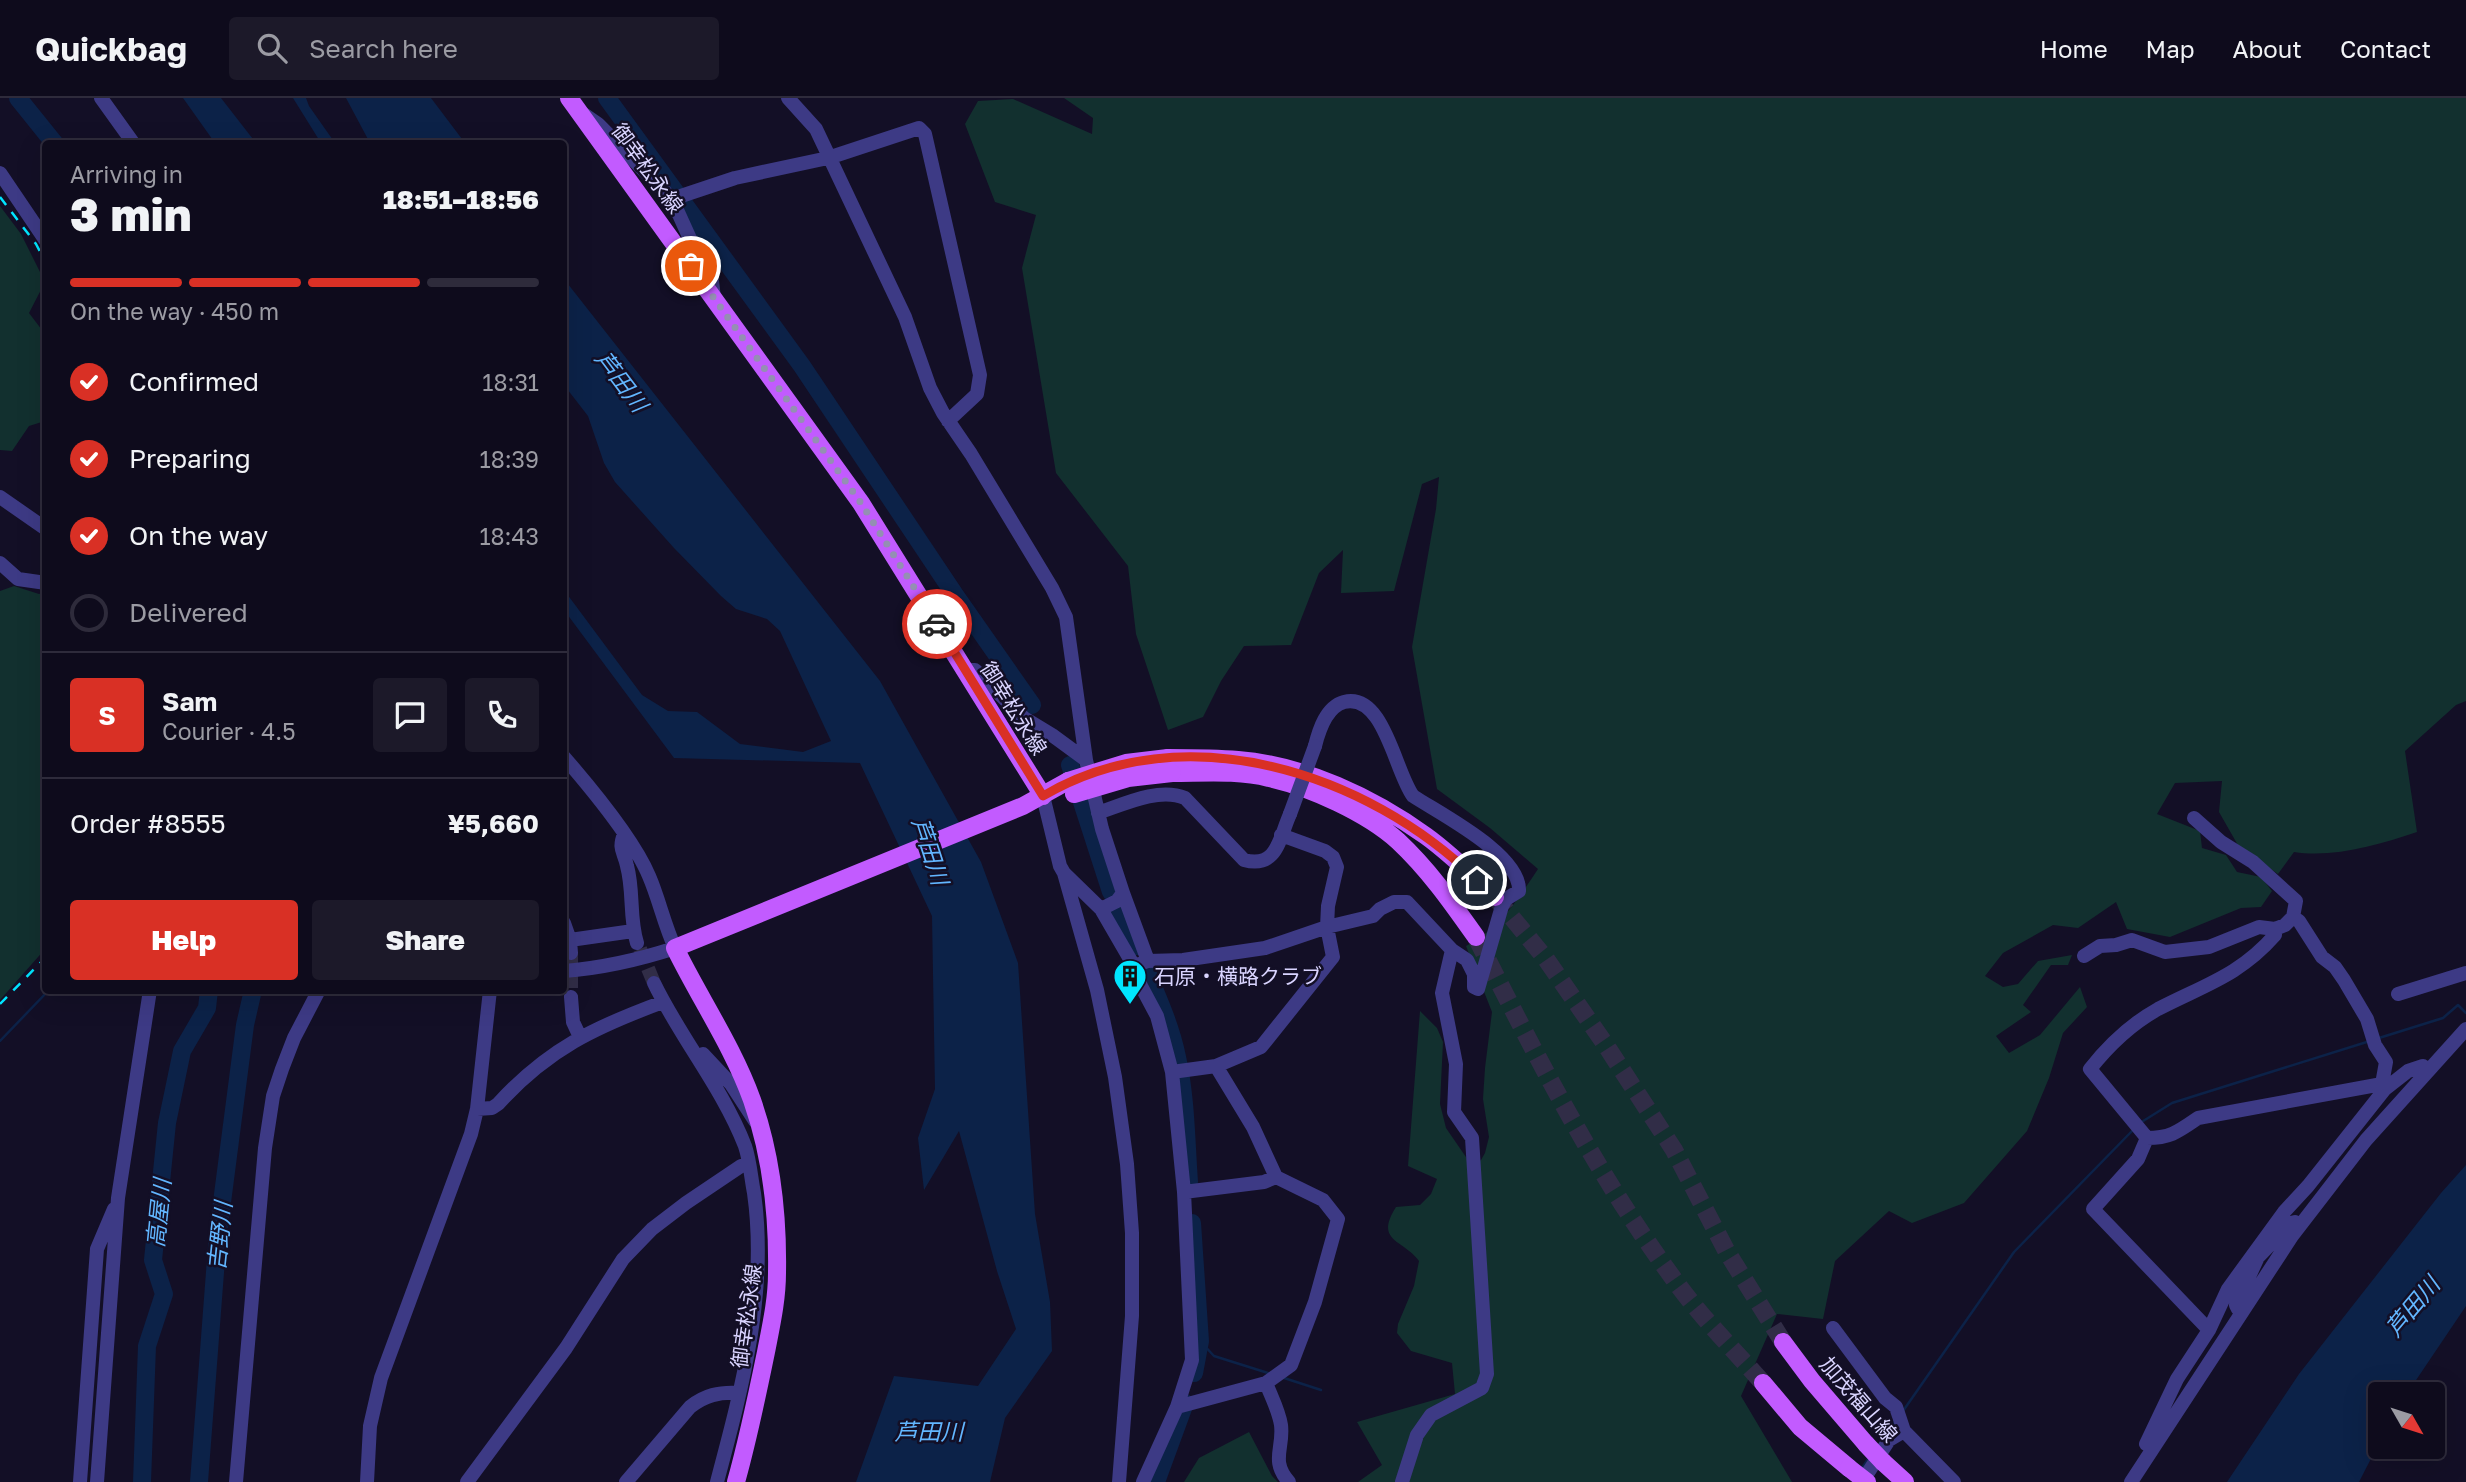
<!DOCTYPE html>
<html lang="en">
<head>
<meta charset="utf-8">
<style>
  :root { --surface:#0e0b1c; --page:#1c1929; --text:#f1f3f6; --muted:#9b9ba3; --line:#2e2b3b; --accent:#d93025 }
  body { margin:0; font-family:"Golos Text","Noto Sans JP",sans-serif; background:var(--page); color:var(--text); height:100vh; display:flex; flex-direction:column; font-size:26px; white-space:nowrap }
  * { box-sizing:border-box; margin:0 }
  p { font-size:23px; color:var(--muted) }
  .icon { flex:none; width:38px; height:38px; fill:none; stroke:currentColor; stroke-width:2; stroke-linecap:round; stroke-linejoin:round }
  .map { position:relative; flex:1; overflow:hidden }
  .drawer { position:absolute; left:42px; top:42px; width:525px; height:854px; display:flex; flex-direction:column; background:var(--surface); border-radius:7px; box-shadow:0 7px 28px #0002,0 0 0 2px var(--line) }
  .drawer>* { flex:none }
  .needle { width:46px; rotate:129deg }
  .buttons { position:absolute; left:2368px; top:1284px; display:grid; gap:14px }
  .buttons a { display:grid; place-items:center; width:77px; height:77px; border-radius:7px; background:var(--surface); box-shadow:0 7px 28px #0002,0 0 0 2px var(--line); font-size:35px }
  .pin { position:absolute; display:grid; place-items:center; width:60px; height:60px; color:#fff; margin:-30px; border:4px solid #fff; border-radius:50%; box-shadow:0 2px 7px #0007 }
  .courier { position:absolute; display:grid; place-items:center; width:70px; height:70px; margin:-35px; border:5px solid #d93025; border-radius:50%; background:#fff; color:#222; box-shadow:0 2px 9px #0007 }
  .headline em { font-style:normal; font-weight:800 }
  .headline div { display:flex; flex-direction:column-reverse }
  .headline { display:flex; align-items:center; justify-content:space-between; height:119px; padding:0 28px }
  h1 { font-size:46px; font-weight:800; line-height:52px }
  .bar { display:grid; grid-template-columns:repeat(4,1fr); gap:10px 7px; align-content:center; height:84px; padding:0 28px }
  .bar i { height:9px; border-radius:5px; background:var(--line) }
  .bar .current { background:var(--accent) }
  .bar p { grid-column:span 4 }
  .line { display:flex; align-items:center; gap:18px; padding:0 28px; border-top:2px solid var(--line) }
  .line div { flex:1 }
  .round { display:grid; place-items:center; flex:none; width:74px; height:74px; border-radius:7px; background:var(--page) }
  ol { padding:0 28px; list-style:none }
  li { display:flex; align-items:center; gap:21px; height:77px }
  li p { margin-inline-start:auto }
  li .icon { padding:7px; border-radius:50%; background:var(--accent); color:#fff; stroke-width:4 }
  li:last-child { color:var(--muted) }
  li i { width:38px; height:38px; border:4px solid var(--line); border-radius:50% }
  .action { display:flex; gap:14px; margin-top:auto; padding:14px 28px }
  .action a { flex:1; height:80px; border-radius:7px; background:var(--accent); color:#fff; font-size:28px; font-weight:800; line-height:80px; text-align:center }
  .action a+a { background:var(--page); color:var(--text) }
  header { display:flex; align-items:center; gap:42px; box-sizing:border-box; height:98px; padding:0 35px; background:var(--surface); border-bottom:2px solid var(--line) }
  header strong { font-size:33px }
  nav { display:flex; gap:38px; margin-inline-start:auto; font-size:24px }
  .search { width:490px; height:63px; background:var(--page); display:flex; align-items:center; gap:18px; box-sizing:border-box; padding:0 24px; border-radius:7px; color:var(--muted); font-size:26px }
  .map>svg:first-child { display:block }
</style>
</head>
<body>
<header>
<strong>Quickbag</strong>
<div class="search"><svg class="icon" aria-label="search" viewBox="0 0 24 24"><circle cx="10" cy="10" r="6"/><path d="M15 15l6 6"/></svg>Search here</div>
<nav><a>Home</a><a>Map</a><a>About</a><a>Contact</a></nav>
</header>
<div class="map">
<svg width="2466" height="1384" viewBox="0 0 2466 1384">
  <rect width="100%" height="100%" fill="#130f26"/>
  <path fill="#12302f" d="M1064 0H2466V603L2456 607 2405 653 2417 734C2378 747 2334 760 2294 754L2278 776 2239 749 2219 714 2222 683 2175 685 2157 716 2200 733 2202 750 2226 757 2237 774 2261 779 2272 793 2261 809 2241 810 2170 839 2127 831 2116 804 2078 830 2053 827 2003 855 1985 878 2003 889 2018 886 2038 863 2072 857 2068 867H2051L2023 907 2031 914 1996 938 2009 955 2040 937 2080 889 2087 909 2063 935 2049 980 2027 1033 1964 1105 1912 1125 1889 1113 1835 1163 1823 1221 1777 1216 1741 1298 1792 1384H1358L1382 1367 1357 1324 1455 1296 1452 1265 1411 1253 1397 1235 1398 1226 1414 1188 1419 1163C1403 1141 1374 1144 1396 1109L1420 1107 1431 1096 1437 1081 1408 1068 1420 913 1437 930 1443 944 1440 1006 1446 1030 1468 1062 1474 1067 1481 1062 1485 1055 1489 1039 1483 1001 1485 970 1492 914 1466 848C1499 831 1518 801 1538 771L1490 730 1437 691 1412 549 1436 411 1439 379 1422 386 1394 493 1341 495 1343 452 1319 475 1291 547 1244 548 1221 583 1203 619 1168 632 1136 536 1128 468 1056 375 1022 170 1036 117 995 104 965 26 978 3 1013 1 1092 36 1093 20Z
    M0 108 21 136 45 184 29 215 45 236V323L29 328 12 353 0 352Z
    M14 488 39 496 45 494 46 850 0 902V493Z
    M1249 1334 1272 1378 1278 1384H1184L1199 1360Z"/>
  <path fill="#0c2248" d="M183 0H221L256 45H215Z
    M293 0H306L309 8 335 45H321Z
    M346 0H431L465 45H370Z
    M564 181 880 583 981 764 1018 865 1035 1116 1050 1204 1052 1253 1005 1320 990 1384H856L894 1278 978 1288 1016 1231 997 1173 959 1033 924 1092 918 1040 935 991 932 818 860 665 674 660 564 512V492L642 597 668 613 697 614 740 646 803 654 831 643 780 533 767 521 736 511 721 498 674 450 615 384 604 365 588 318 564 287Z
    M2466 1067V1208L2406 1297H2380V1343L2359 1384H2227L2299 1276 2441 1095Z"/>
  <g fill="none" stroke-linecap="round" stroke-linejoin="round">
    <path stroke="#0c2248" stroke-width="2.5" d="M2379 940 2443 920 2458 907 2466 915
      M0 943 49 892
      M2140 1025 2172 1005 2370 943
      M1200 1243 1214 1258 1268 1275
      M1281 1279 1321 1292
      M1903 1313 2014 1154 2133 1032
      M1887 1336 1895 1324
      M1862 1370 1870 1358"/>
    <path stroke="#0c2248" stroke-width="18" d="M18 0 55 46
      M607 0 802 268 955 497 1032 607
      M1070 667 1111 794
      M1119 812 1136 848
      M1146 872C1158 900 1171 929 1177 959 1186 1000 1186 1042 1189 1084
      M1192 1125 1200 1243 1194 1275
      M142 1384 147 1248 164 1196 153 1162 167 1025 182 953 207 910 209 892
      M199 1384 218 1135 245 927 253 892
      M1156 1384 1185 1305"/>
    <path stroke="#312d47" stroke-width="14" stroke-dasharray="14 7" stroke-linecap="butt" d="M640 851 654 885
      M571 855V899"/>
    <path stroke="#312d47" stroke-width="18" stroke-dasharray="18 9" stroke-linecap="butt" d="M1495 799 1546 861 1605 946 1674 1052 1727 1154 1783 1244
      M1476 839C1535 956 1595 1074 1673 1180 1699 1217 1733 1251 1763 1285"/>
    <path stroke="#3d3a85" stroke-width="14" d="M101 0 134 46
      M788 0 816 31 905 219 930 290 943 315 971 356 1052 490 1066 519 1086 662 1102 731 1123 795 1117 803 1101 811
      M585 17 598 26 672 101 696 154 712 183 714 200
      M0 75 46 143
      M672 101 735 80 828 60 919 30 925 36 980 277 977 296 948 323
      M0 399 46 431
      M0 465 18 481 46 485
      M963 572H975L1024 620 1052 637 1086 662
      M564 659C590 689 634 742 649 778 659 801 664 826 675 850 638 862 603 870 564 873
      M1043 698 1060 768 1064 775 1101 811 1134 868 1141 888 1157 918 1172 974 1184 1094 1192 1262 1177 1309 1143 1384
      M1098 715C1124 706 1159 689 1185 700L1244 762C1277 771 1279 741 1290 716
      M2194 720 2221 744 2253 764 2296 803 2293 819
      M624 736C618 752 624 753 627 768 634 793 629 820 637 845
      M1281 737 1325 753 1333 759 1337 769 1328 808 1327 829 1373 818 1380 811 1394 804H1407L1452 852 1467 862 1474 876V889L1478 891 1502 808 1506 801 1519 793C1521 757 1442 717 1413 698 1395 674 1384 594 1344 604 1326 609 1319 632 1315 648
      M1064 775 1097 892 1115 979 1127 1066 1132 1135V1218L1119 1384
      M1123 795 1148 863
      M564 825 570 842 571 855
      M570 842 633 833
      M2084 858 2100 848 2116 847 2132 842 2165 854 2209 849 2259 829 2275 831 2285 827 2293 819 2299 823 2322 859 2335 869 2344 882 2367 921 2375 947 2386 964 2382 986 2385 991
      M1134 868 1148 863 1183 862 1265 850 1327 829 1333 859 1261 949 1216 968 1172 974
      M654 885C681 941 722 989 745 1048 750 1063 751 1080 754 1095 768 1194 742 1290 717 1384
      M2398 896 2466 875
      M571 899 573 924 580 939
      M703 956 731 986 755 1023
      M477 1011 492 1010 498 1006C548 951 595 929 663 904
      M2147 1040C2171 1040 2179 1033 2198 1020L2382 986
      M1184 1094 1264 1084 1276 1079
      M2238 1211 2236 1207 2258 1159 2291 1125 2295 1124
      M1833 1230 1885 1300 1896 1309 1904 1333 1954 1384
      M2209 1232 2093 1111 2138 1061 2147 1040 2090 971C2109 947 2131 926 2158 911 2204 887 2239 878 2275 837V831
      M1266 1285C1271 1298 1279 1313 1281 1327 1284 1350 1270 1363 1289 1384
      M1177 1309 1266 1285 1291 1267 1315 1204 1338 1121 1323 1102 1276 1079 1253 1029 1216 968
      M2146 1346 2177 1281 2209 1232 2228 1191 2284 1114 2308 1088 2385 991 2408 973 2423 968 2427 972
      M80 1384 97 1151 114 1111
      M97 1384 118 1100 150 892
      M236 1384 265 1050 273 998 282 971 294 940 319 892
      M367 1384 370 1328 381 1280 471 1036 477 1011 490 892
      M467 1384 566 1250 623 1161 652 1131 686 1105 741 1068 749 1066
      M626 1384 690 1309C705 1297 719 1294 738 1295
      M1402 1384 1417 1337 1431 1317 1482 1290 1487 1276 1472 1040 1454 1014 1456 966 1442 895 1452 852
      M1862 1384 1889 1342 1904 1333
      M2131 1384 2292 1138 2366 1042 2466 931"/>
    <path stroke="#c25bff" stroke-width="18" d="M569 0 861 405 1043 698
      M1168 660C1191 660 1215 660 1238 662 1304 667 1373 700 1426 738 1451 756 1473 778 1495 799
      M1172 675C1204 675 1238 672 1269 680 1310 689 1367 715 1398 743 1429 772 1452 805 1476 839
      M1783 1244 1812 1283 1866 1346
      M1763 1285 1800 1329 1849 1370
      M1883 1364 1905 1384
      M736 1384C748 1341 757 1298 766 1254 771 1228 777 1202 777 1175 778 1118 771 1056 752 1002 733 949 700 901 675 850L1023 708 1068 683"/>
    <path stroke="#00e5ff" stroke-width="2.5" stroke-dasharray="10 9" stroke-linecap="butt" d="M0 99 36 146 46 165
      M0 906 46 859"/>
    <path stroke="#3d3a85" stroke-width="14" d="M1290 716 1315 648"/>
    <path stroke="#c25bff" stroke-width="18" d="M1068 683 1126 665 1168 660
      M1074 696 1128 680 1172 675
      M1866 1346 1883 1364
      M1849 1370 1867 1384"/>
  </g>
  <g fill="none" stroke-linecap="round" stroke-linejoin="round">
    <path stroke="#948fb3" stroke-width="7" stroke-dasharray="0 12.6" d="M691 168 861 405 937 526"/>
    <path stroke="#d93025" stroke-width="9" d="M937 526 1043 698C1183 615 1367 674 1477 782"/>
  </g>
  <defs>
    <symbol id="building-pin" viewBox="-11 -11 22 30"><path d="M0 17L-7.5 6A9.5 9.5 0 1 1 7.5 6Z" fill="#00e5ff" stroke="#130f26"/><path d="M-4-6H4V6H1V3H-1V6H-4ZM-2.5-4.3h1.7v1.8h-1.7ZM.8-4.3h1.7v1.8H.8ZM-2.5-1h1.7V.8h-1.7ZM.8-1h1.7V.8H.8Z" fill="#111"/></symbol>
  </defs>
  <g fill-rule="evenodd">
    <use href="#building-pin" x="1111" y="859" width="38" height="52"/>
  </g>
  <g text-anchor="middle" dominant-baseline="central" stroke-width="5" stroke-linejoin="round" paint-order="stroke">
    <g font-size="21" fill="#d9d4ff" stroke="#130f26">
      <text transform="translate(648 70) rotate(54)">御幸松永線</text>
      <text transform="translate(1014 610) rotate(58)">御幸松永線</text>
      <text transform="translate(746 1218) rotate(-82)">御幸松永線</text>
      <text transform="translate(1859 1301) rotate(49)">加茂福山線</text>
    </g>
    <g font-size="21" fill="#d9d4ff" stroke="#130f26" text-anchor="start">
      <text x="1154" y="878">石原・横路クラブ</text>
    </g>
    <g font-size="23" font-style="italic" fill="#62b6ff" stroke="#130f26">
      <text transform="translate(622 283) rotate(53)">芦田川</text>
      <text transform="translate(931 753) rotate(72)">芦田川</text>
      <text transform="translate(158 1115) rotate(-84)">高屋川</text>
      <text transform="translate(219 1138) rotate(-84)">吉野川</text>
      <text transform="translate(2412 1208) rotate(-50)">芦田川</text>
      <text x="929" y="1333">芦田川</text>
    </g>
  </g>
</svg>
<div class="buttons">
<a><svg class="needle" viewBox="-14 -14 28 28"><path d="M0-13l5 13h-10z" fill="#e53935"/><path d="M0 13l5-13h-10z" fill="#9b9ba3"/></svg></a>
</div>
<div class="pin" style="left:691px;top:168px;background:#ea580c"><svg class="icon" aria-label="bag" viewBox="0 0 24 24"><path d="M5 8h14l-1 12H6zM9 8a3 3 0 0 1 6 0"/></svg></div>
<div class="pin" style="left:1477px;top:782px;background:#1f2937"><svg class="icon" aria-label="home" viewBox="0 0 24 24"><path d="M3 11l9-7 9 7M6 9v11h12V9"/></svg></div>
<div class="courier" style="left:937px;top:526px"><svg class="icon" aria-label="car" viewBox="0 0 24 24"><path d="M5 17H2v-5l4-1 3-4h7l3 4 3 1v5h-3M9 17h6M6 11h13"/><circle cx="7" cy="17" r="2"/><circle cx="17" cy="17" r="2"/></svg></div>
<section class="drawer">
<div class="headline"><div><h1>3 min</h1><p>Arriving in</p></div><em>18:51–18:56</em></div>
<div class="bar"><i class="current"></i><i class="current"></i><i class="current"></i><i></i><p>On the way · 450 m</p></div>
<ol>
<li><svg class="icon" aria-label="check" viewBox="0 0 24 24"><path d="M5 12l5 5 9-10"/></svg>Confirmed<p>18:31</p></li>
<li><svg class="icon" aria-label="check" viewBox="0 0 24 24"><path d="M5 12l5 5 9-10"/></svg>Preparing<p>18:39</p></li>
<li><svg class="icon" aria-label="check" viewBox="0 0 24 24"><path d="M5 12l5 5 9-10"/></svg>On the way<p>18:43</p></li>
<li><i></i>Delivered</li>
</ol>
<div class="line" style="height:126px"><b class="round" style="background:var(--accent);color:#fff">S</b><div><b>Sam</b><p>Courier · 4.5</p></div><a class="round"><svg class="icon" aria-label="chat" viewBox="0 0 24 24"><path d="M4 5h16v11H9l-5 4z"/></svg></a><a class="round"><svg class="icon" aria-label="phone" viewBox="0 0 24 24"><path d="M5 4h4l2 5-3 2q2 4 5 5l2-3 5 2v4C11 20 4 13 5 4z"/></svg></a></div>
<div class="line" style="height:91px"><div>Order #8555</div><b>¥5,660</b></div>
<div class="action"><a>Help</a><a>Share</a></div>
</section>
</div>
</body>
</html>
